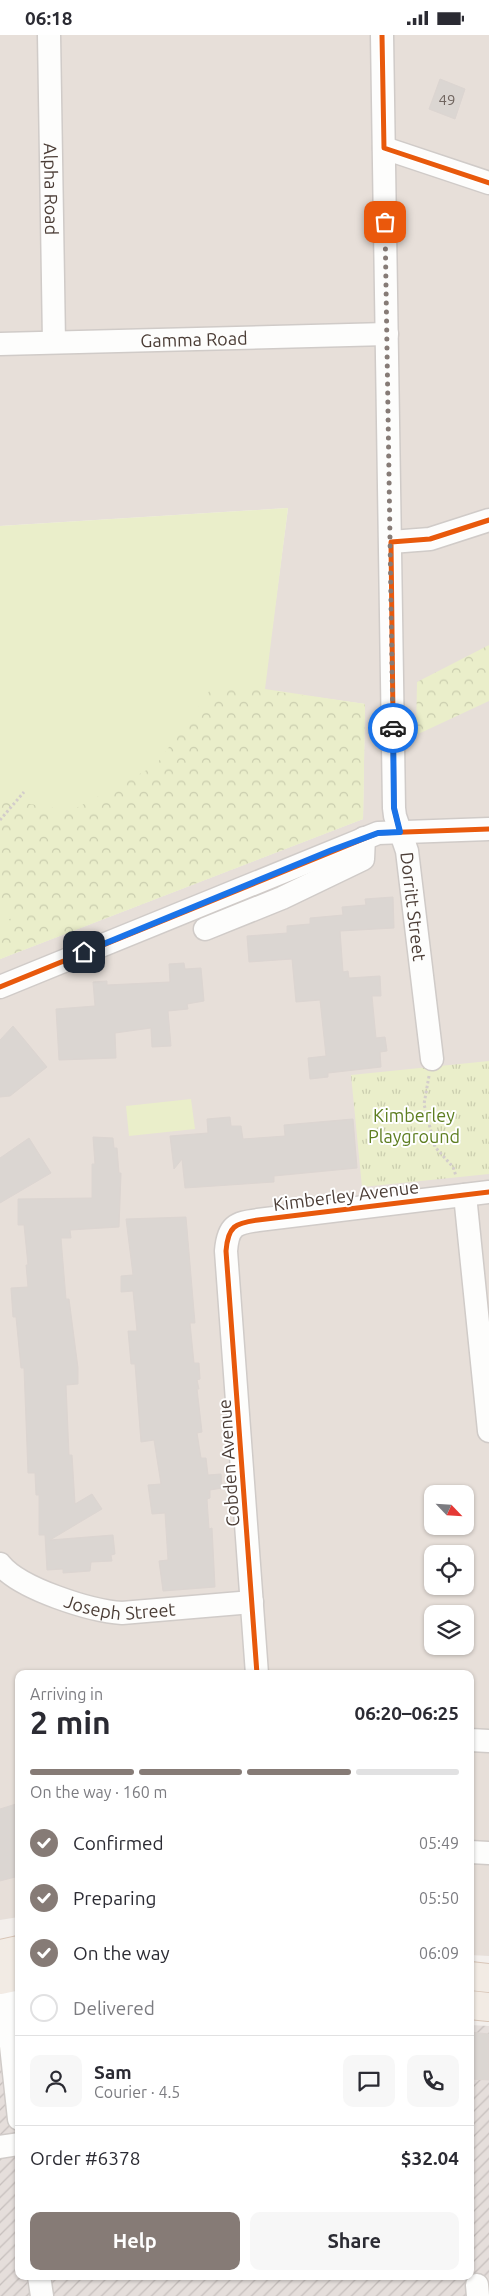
<!DOCTYPE html>
<html lang="en">
<head>
<meta charset="utf-8">
<style>
  :root { --surface:#fff; --page:#f7f7f7; --text:#2b2b33; --muted:#7c7c81; --line:#e1e1e2; --accent:#867b76 }
  body { margin:0; font-family:Ubuntu,sans-serif; background:var(--page); color:var(--text); height:100vh; display:flex; flex-direction:column; font-size:19px; white-space:nowrap }
  * { box-sizing:border-box; margin:0 }
  p { font-size:16px; color:var(--muted) }
  .icon { flex:none; width:28px; height:28px; fill:none; stroke:currentColor; stroke-width:2; stroke-linecap:round; stroke-linejoin:round }
  .map { position:relative; flex:1; overflow:hidden }
  .sheet { position:absolute; left:15px; top:1635px; width:459px; height:610px; display:flex; flex-direction:column; background:var(--surface); border-radius:10px; box-shadow:0 1px 4px #0004 }
  .sheet>* { flex:none }
  .needle { width:32px; rotate:115deg }
  .fabs { position:absolute; left:424px; top:1450px; display:grid; gap:10px }
  .fabs a { display:grid; place-items:center; width:50px; height:50px; border-radius:10px; background:var(--surface); box-shadow:0 1px 4px #0004; font-size:25px }
  .pin { position:absolute; display:grid; place-items:center; width:42px; height:42px; color:#fff; margin:-21px; border-radius:10px; box-shadow:0 2px 8px #0006 }
  .courier { position:absolute; display:grid; place-items:center; width:50px; height:50px; margin:-25px; border:4px solid #1a73e8; border-radius:50%; background:#fff; color:#222; box-shadow:0 1px 6px #0007 }
  .summary em { font-style:normal; font-weight:600 }
  .summary div { display:flex; flex-direction:column-reverse }
  .summary { display:flex; align-items:center; justify-content:space-between; height:85px; padding:0 15px }
  h1 { font-size:32px; font-weight:600; line-height:38px }
  .bar { display:grid; grid-template-columns:repeat(4,1fr); gap:8px 5px; align-content:center; height:60px; padding:0 15px }
  .bar i { height:6px; border-radius:4px; background:var(--line) }
  .bar .current { background:var(--accent) }
  .bar p { grid-column:span 4 }
  .line { display:flex; align-items:center; gap:12px; padding:0 15px; border-top:1px solid var(--line) }
  .line div { flex:1 }
  .round { display:grid; place-items:center; flex:none; width:52px; height:52px; border-radius:10px; background:var(--page) }
  ol { padding:0 15px; list-style:none }
  li { display:flex; align-items:center; gap:15px; height:55px }
  li p { margin-inline-start:auto }
  li .icon { padding:5px; border-radius:50%; background:var(--accent); color:#fff; stroke-width:4 }
  li:last-child { color:var(--muted) }
  li i { width:28px; height:28px; border:2px solid var(--line); border-radius:50% }
  .cta { display:flex; gap:10px; margin-top:auto; padding:10px 15px }
  .cta a { flex:1; height:58px; border-radius:10px; background:var(--accent); color:#fff; font-size:20px; font-weight:600; line-height:58px; text-align:center }
  .cta a+a { background:var(--page); color:var(--text) }
  .status { display:flex; justify-content:space-between; align-items:center; height:35px; padding:0 25px; background:var(--surface); direction:ltr }
  .status svg { height:14px; fill:currentColor }
  .map>svg:first-child { display:block }
</style>
</head>
<body>
<div class="status"><b>06:18</b><svg viewBox="0 0 49 12"><path d="M0 12V9h3v3zM5 12V6h3v6zM10 12V3h3v9zM15 12V0h3v12zM26 1h20v11H26zM47 4h2v5h-2z"/></svg></div>
<div class="map">
<svg width="489" height="2261" viewBox="0 0 489 2261">
  <defs>
    <pattern id="industrial-furrows" width="10" height="10" patternUnits="userSpaceOnUse" patternTransform="scale(1.25)"><rect width="10" height="10" fill="#e5dedb"/><path d="M-1 1l2-2M0 10L10 0M9 11l2-2" fill="none" stroke="#c6bfbd"/></pattern>
    <pattern id="forest-crowns" width="20" height="18" patternUnits="userSpaceOnUse" patternTransform="scale(1.25)"><rect width="20" height="18" fill="#eaeeca"/><path d="M2 6a3 3 0 1 1 6 0M12 15a3 3 0 1 1 6 0" fill="none" stroke="#cacdae"/></pattern>
    <pattern id="park-tufts" width="24" height="20" patternUnits="userSpaceOnUse" patternTransform="scale(1.25)"><rect width="24" height="20" fill="#eaeeca"/><path d="M3 7l-1-3M5 7V3M7 7l1-3M15 17l-1-3M17 17v-4M19 17l1-3" fill="none" stroke="#cacdae"/></pattern>
  </defs>
  <rect width="100%" height="100%" fill="#f3efec"/>
  <path fill="#e7dfd9" fill-rule="evenodd" d="M0 0H489V1921L470 1920V1639H19V1882L0 1885V924L363 784 365 669 264 655 288 473 0 491ZM432 1459H465V1491H432ZM432 1519H465V1551H432ZM432 1579H465V1611H432Z"/>
  <path fill="url(#industrial-furrows)" d="M19 1969V2241H470V1990L489 1991V2261H0V1972Z"/>
  <path fill="#eaeeca" d="M288 473 265 654 365 669 363 784 0 924V491Z
    M191 1064 195 1094 129 1101 126 1071Z"/>
  <path fill="url(#forest-crowns)" d="M489 610V666L416 700 417 647Z
    M210 655H264L365 669 363 784 0 924V888L12 883 0 866V753L13 766 71 776 156 730Z"/>
  <path fill="url(#park-tufts)" d="M489 1026V1139L362 1152 351 1040Z"/>
  <path fill="#dbd6d2" stroke="#dcd5d1" d="M440 44 465 54 455 84 429 74Z
    M393 862 394 893 340 896 343 937 348 936 349 943 380 941 381 961H372L376 1003 385 1002 387 1016 380 1017 381 1032 328 1038V1042L310 1044 308 1023 326 1021 320 965 296 967 292 924 249 927 247 901 287 898V891L310 889V883L343 880 342 872 366 870 365 864Z
    M184 928 185 934 201 933 204 966 187 969 188 974 168 976 171 1011 152 1012 151 993 115 998 116 1023 59 1025 56 974 95 971 93 947 107 946V950L170 947 169 929Z
    M13 991 47 1032 10 1061 0 1062V1005Z
    M230 1082 231 1091H241L243 1104 285 1101 284 1090 353 1084 357 1133 274 1141V1147L185 1153 182 1124 174 1134 170 1101 208 1098 207 1084Z
    M93 1102 113 1103 114 1113H117L119 1138H121L119 1192 70 1195 71 1203H61L66 1264H69L78 1333V1349L66 1350 69 1420H72L75 1469 92 1459 102 1474 50 1505 113 1500 115 1519 111 1520 112 1526 91 1527 90 1536 63 1538V1534L47 1535 45 1500H39V1460H36L35 1438H28L24 1333H21L16 1282H13L11 1253 28 1252 26 1230H28L24 1190H18V1164L92 1163V1129H95Z
    M29 1103 51 1138 0 1168V1123Z
    M186 1182 195 1288H190L194 1328H199L200 1344 197 1345 199 1354H197L202 1397 197 1398 201 1423H206L208 1440 221 1439 222 1453 210 1455V1463L207 1464 209 1494 212 1493 215 1552 163 1556 159 1526 168 1525 165 1478 152 1479 148 1450 161 1449 154 1405 141 1407 135 1329H131L128 1296H137L133 1256 121 1257V1241L133 1240 126 1184Z
    M19 1768V1841L0 1846V1774Z
    M470 1997 489 1999V2045L470 2044Z"/>
  <g fill="none" stroke-linecap="round" stroke-linejoin="round">
    <defs>
      <g id="minor">
        <path id="s1" d="M49 0 54 307"/>
        <path id="s2" d="M382 0 394 773 395 781 407 816 432 1024"/>
        <path d="M384 113 489 148"/>
        <path id="s3" d="M0 309 387 299"/>
        <path d="M391 507 430 504 489 485"/>
        <path d="M205 894 282 863 363 824 364 803"/>
        <path d="M0 952 378 798 489 794"/>
        <path d="M465 1160 489 1396"/>
        <path id="s4" d="M0 1529C20 1554 91 1576 122 1578L252 1567"/>
        <path d="M257 1639 226 1216C228 1191 235 1188 258 1185L489 1157"/>
        <path d="M470 1705 489 1706"/>
        <path d="M470 1817 489 1818"/>
        <path d="M2 1928 19 2084"/>
        <path d="M0 2112 19 2109"/>
        <path d="M39 2241 42 2261"/>
        <path d="M477 2250 478 2261"/>
      </g>
      <path id="major" d="M0 1919 19 1915
        M470 1941 489 1943
        M0 1945 19 1941
        M470 1970 489 1972"/>
    </defs>
    <use href="#minor" stroke="#d0cbc8" stroke-width="25"/>
    <use href="#major" stroke="#d8c5b7" stroke-width="30"/>
    <path stroke="#d3cdcb" stroke-width="3" stroke-dasharray="2.5 2.5" stroke-linecap="butt" d="M0 785 24 757
      M429 1041 424 1069 435 1112 453 1132 456 1141"/>
    <use href="#minor" stroke="#fdfdfc" stroke-width="22"/>
    <use href="#major" stroke="#f2ebe4" stroke-width="28"/>
    <defs>
      <path id="cycleway" d="M382 0 384 113 489 148
        M400 797 394 773 391 507 430 504 489 485
        M0 952 378 798 489 794
        M257 1639 226 1216C228 1191 235 1188 258 1185L489 1157"/>
    </defs>
    <use href="#cycleway" stroke="#fff" stroke-width="8"/>
    <use href="#cycleway" stroke="#e8590c" stroke-width="5"/>
  </g>
  <g fill="none" stroke-linecap="round" stroke-linejoin="round">
    <path stroke="#867b76" stroke-width="5" stroke-dasharray="0 9" d="M385 187 393 693"/>
    <path stroke="#1a73e8" stroke-width="6" d="M84 917 332 815 378 798 400 797 394 773 393 693"/>
  </g>
  <g text-anchor="middle" dominant-baseline="central" stroke-width="4" stroke-linejoin="round" paint-order="stroke">
    <g font-size="15" fill="#70655f">
      <text x="447" y="64">49</text>
    </g>
    <g font-size="18" fill="#4b3d36" stroke="#fff">
      <text stroke="none"><textPath href="#s1" startOffset="154">Alpha Road</textPath></text>
      <text stroke="none"><textPath href="#s3" startOffset="194">Gamma Road</textPath></text>
      <text stroke="none"><textPath href="#s2" startOffset="874">Dorritt Street</textPath></text>
      <text transform="translate(346 1160) rotate(-7)">Kimberley Avenue</text>
      <text transform="translate(228 1428) rotate(-94)">Cobden Avenue</text>
      <text stroke="none"><textPath href="#s4" startOffset="131">Joseph Street</textPath></text>
    </g>
    <g font-size="18" fill="#5e7e21" stroke="#fff">
      <text x="414" y="1080">Kimberley<tspan x="414" dy="21">Playground</tspan></text>
    </g>
  </g>
</svg>
<div class="fabs">
<a><svg class="needle" viewBox="-14 -14 28 28"><path d="M0-13l5 13h-10z" fill="#e53935"/><path d="M0 13l5-13h-10z" fill="#7c7c81"/></svg></a>
<a><svg class="icon" aria-label="locate" viewBox="0 0 24 24"><circle cx="12" cy="12" r="6"/><path d="M12 2v4M12 18v4M2 12h4M18 12h4"/></svg></a>
<a><svg class="icon" aria-label="layers" viewBox="0 0 24 24"><path d="M12 4l9 5-9 5-9-5zM3 14l9 5 9-5"/></svg></a>
</div>
<div class="pin" style="left:385px;top:187px;background:#ea580c"><svg class="icon" aria-label="bag" viewBox="0 0 24 24"><path d="M5 8h14l-1 12H6zM9 8a3 3 0 0 1 6 0"/></svg></div>
<div class="pin" style="left:84px;top:917px;background:#1f2937"><svg class="icon" aria-label="home" viewBox="0 0 24 24"><path d="M3 11l9-7 9 7M6 9v11h12V9"/></svg></div>
<div class="courier" style="left:393px;top:693px"><svg class="icon" aria-label="car" viewBox="0 0 24 24"><path d="M5 17H2v-5l4-1 3-4h7l3 4 3 1v5h-3M9 17h6M6 11h13"/><circle cx="7" cy="17" r="2"/><circle cx="17" cy="17" r="2"/></svg></div>
<section class="sheet">
<div class="summary"><div><h1>2 min</h1><p>Arriving in</p></div><em>06:20–06:25</em></div>
<div class="bar"><i class="current"></i><i class="current"></i><i class="current"></i><i></i><p>On the way · 160 m</p></div>
<ol>
<li><svg class="icon" aria-label="check" viewBox="0 0 24 24"><path d="M5 12l5 5 9-10"/></svg>Confirmed<p>05:49</p></li>
<li><svg class="icon" aria-label="check" viewBox="0 0 24 24"><path d="M5 12l5 5 9-10"/></svg>Preparing<p>05:50</p></li>
<li><svg class="icon" aria-label="check" viewBox="0 0 24 24"><path d="M5 12l5 5 9-10"/></svg>On the way<p>06:09</p></li>
<li><i></i>Delivered</li>
</ol>
<div class="line" style="height:90px"><a class="round"><svg class="icon" aria-label="person" viewBox="0 0 24 24"><circle cx="12" cy="8" r="4"/><path d="M4 21q1-7 8-7t8 7"/></svg></a><div><b>Sam</b><p>Courier · 4.5</p></div><a class="round"><svg class="icon" aria-label="chat" viewBox="0 0 24 24"><path d="M4 5h16v11H9l-5 4z"/></svg></a><a class="round"><svg class="icon" aria-label="phone" viewBox="0 0 24 24"><path d="M5 4h4l2 5-3 2q2 4 5 5l2-3 5 2v4C11 20 4 13 5 4z"/></svg></a></div>
<div class="line" style="height:65px"><div>Order #6378</div><b>$32.04</b></div>
<div class="cta"><a>Help</a><a>Share</a></div>
</section>
</div>
</body>
</html>
